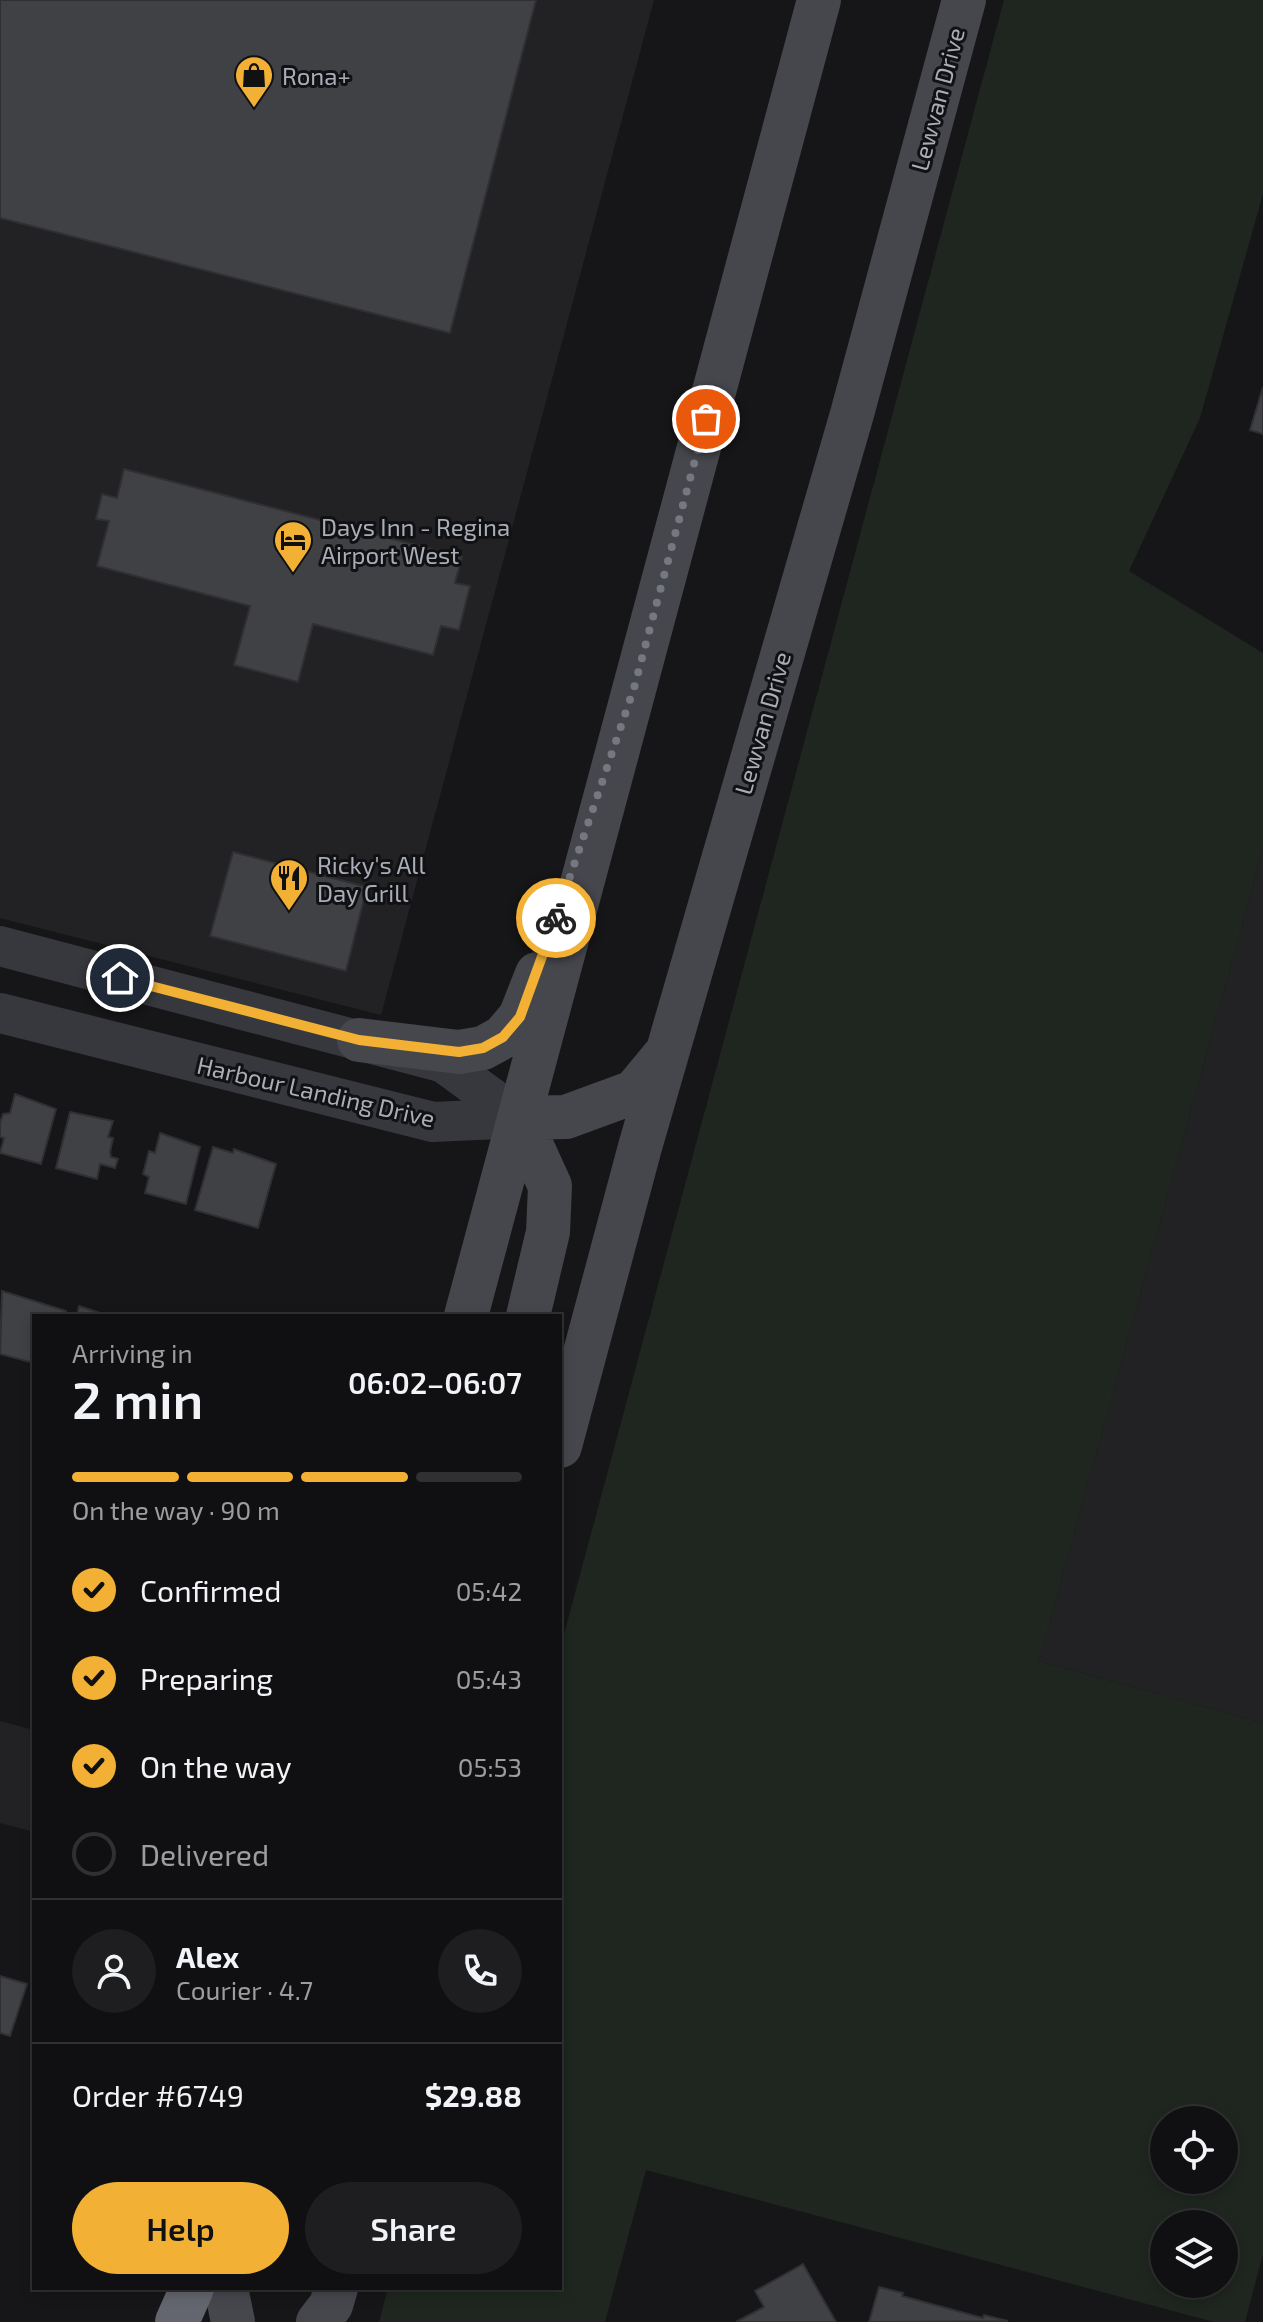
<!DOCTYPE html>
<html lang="en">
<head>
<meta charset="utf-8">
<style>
  :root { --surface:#101012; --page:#1e1e20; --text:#f1f3f6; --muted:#9c9d9f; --line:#303032; --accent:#f2b134 }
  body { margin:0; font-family:"Exo 2",sans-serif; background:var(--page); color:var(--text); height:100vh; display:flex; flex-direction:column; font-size:30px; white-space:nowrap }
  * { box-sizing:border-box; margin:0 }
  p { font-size:26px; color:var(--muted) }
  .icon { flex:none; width:44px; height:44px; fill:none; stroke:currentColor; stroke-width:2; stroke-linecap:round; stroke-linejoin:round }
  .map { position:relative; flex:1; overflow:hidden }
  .details { position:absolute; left:32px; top:1314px; width:530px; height:976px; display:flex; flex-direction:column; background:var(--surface); border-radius:0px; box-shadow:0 4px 12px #0003,0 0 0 2px var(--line) }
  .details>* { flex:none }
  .tools { position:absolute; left:1150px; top:2106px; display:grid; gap:16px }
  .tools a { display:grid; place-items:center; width:88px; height:88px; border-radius:50%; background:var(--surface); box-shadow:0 4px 12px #0003,0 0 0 2px var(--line); font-size:40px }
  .pin { position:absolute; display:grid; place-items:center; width:68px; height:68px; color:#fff; margin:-34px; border:4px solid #fff; border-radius:50%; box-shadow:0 2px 8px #0007 }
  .courier { position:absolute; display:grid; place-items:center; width:80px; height:80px; margin:-40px; border:6px solid #f2b134; border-radius:50%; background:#fff; color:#222; box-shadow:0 2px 10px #0007 }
  .head em { font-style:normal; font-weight:600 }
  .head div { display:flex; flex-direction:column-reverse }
  .head { display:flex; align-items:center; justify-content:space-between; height:136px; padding:0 40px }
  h1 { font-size:52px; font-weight:600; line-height:60px }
  .bar { display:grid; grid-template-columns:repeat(4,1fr); gap:12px 8px; align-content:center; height:96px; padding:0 40px }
  .bar i { height:10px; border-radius:6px; background:var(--line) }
  .bar .on { background:var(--accent) }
  .bar p { grid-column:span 4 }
  .line { display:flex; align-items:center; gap:20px; padding:0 40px; border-top:2px solid var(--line) }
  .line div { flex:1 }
  .round { display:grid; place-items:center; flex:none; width:84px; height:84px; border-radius:42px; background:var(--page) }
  ol { padding:0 40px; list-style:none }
  li { display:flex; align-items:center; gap:24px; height:88px }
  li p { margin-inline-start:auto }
  li .icon { padding:8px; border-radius:50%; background:var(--accent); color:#111; stroke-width:4 }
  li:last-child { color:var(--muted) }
  li i { width:44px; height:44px; border:4px solid var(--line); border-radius:50% }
  .button { display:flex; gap:16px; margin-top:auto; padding:16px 40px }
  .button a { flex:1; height:92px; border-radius:48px; background:var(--accent); color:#111; font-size:32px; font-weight:600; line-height:92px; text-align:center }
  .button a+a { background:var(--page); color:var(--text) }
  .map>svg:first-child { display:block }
</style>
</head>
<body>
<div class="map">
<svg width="1263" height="2322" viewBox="0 0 1263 2322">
  <rect width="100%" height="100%" fill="#161618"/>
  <path fill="#222225" d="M0 0H654L381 1015 0 918Z
    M1263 849V1723L1039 1661Z
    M0 1721 34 1730V1832L0 1823Z"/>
  <path fill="#1e261f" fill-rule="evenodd" d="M1004 0H1263V194L1200 418 1129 571 1263 653V849L1039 1661 1263 1723V2254L1245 2322H1214L646 2170 605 2322H379L388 2288H560V1649ZM1164 2120H1224V2180H1164ZM1164 2224H1224V2284H1164Z"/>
  <path fill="#404145" stroke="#303034" stroke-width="2" d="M0 0H536L450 333 0 218Z
    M1263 387V434L1250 430Z
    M124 469 462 557 455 583 470 586 459 630 441 626 433 655 313 624 298 682 234 665 250 606 97 566 109 521 96 519 102 494 117 498Z
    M233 852 367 887 346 971 210 936Z
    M15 1094 56 1109 41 1164 0 1153 4 1138 0 1137V1123L3 1114 10 1113Z
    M70 1112 113 1121 108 1137 113 1138 110 1152 111 1157 118 1159 115 1168 100 1164 97 1179 56 1168Z
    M160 1133 200 1147 186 1204 145 1193 149 1177 143 1174 149 1151 155 1153Z
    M213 1147 233 1153 234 1149 276 1164 258 1228 195 1210Z
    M2 1291 66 1311 65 1316H34V1363L0 1354Z
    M79 1306 109 1316H117H77Z
    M0 1976 27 1984 10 2036 0 2033Z
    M803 2264 836 2322H736L764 2307 755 2291Z
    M879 2287 903 2293 902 2296 983 2318 984 2315 1008 2321 869 2322Z"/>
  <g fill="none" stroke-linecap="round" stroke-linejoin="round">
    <path stroke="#37383d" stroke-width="40" d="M0 946 444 1063 519 1118
      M0 1013 433 1122 519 1118"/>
    <path stroke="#45474d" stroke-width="44" d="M359 1040 459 1052 483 1048 503 1037 520 1017 537 974
      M519 1118 550 1186 548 1232 528 1316
      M519 1118 566 1117 634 1092 663 1057
      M466 1316 819 0
      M560 1446 640 1147 852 414 964 0
      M226 2288 233 2322
      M318 2322 331 2305 336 2288"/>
    <path stroke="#63666e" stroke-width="44" d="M177 2322 192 2288"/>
  </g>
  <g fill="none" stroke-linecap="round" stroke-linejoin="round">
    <path stroke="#757880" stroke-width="8" stroke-dasharray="0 14.4" d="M556 918 634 688 706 419"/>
    <path stroke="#f2b134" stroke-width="10" d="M120 978 359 1040 459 1052 483 1048 503 1037 520 1017 556 918"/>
  </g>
  <defs>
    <symbol id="shop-pin" viewBox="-11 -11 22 30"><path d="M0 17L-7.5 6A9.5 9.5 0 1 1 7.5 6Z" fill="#f2b134" stroke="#111113"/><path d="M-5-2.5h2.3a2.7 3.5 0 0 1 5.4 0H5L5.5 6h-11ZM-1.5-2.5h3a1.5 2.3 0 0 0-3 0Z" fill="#111"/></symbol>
    <symbol id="hotel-pin" viewBox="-11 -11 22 30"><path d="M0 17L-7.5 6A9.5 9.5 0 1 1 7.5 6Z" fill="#f2b134" stroke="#111113"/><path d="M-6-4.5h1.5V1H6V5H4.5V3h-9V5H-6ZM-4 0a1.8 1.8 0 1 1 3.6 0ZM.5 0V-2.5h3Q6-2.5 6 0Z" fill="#111"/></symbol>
    <symbol id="restaurant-pin" viewBox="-11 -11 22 30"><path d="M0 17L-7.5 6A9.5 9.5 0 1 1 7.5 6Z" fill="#f2b134" stroke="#111113"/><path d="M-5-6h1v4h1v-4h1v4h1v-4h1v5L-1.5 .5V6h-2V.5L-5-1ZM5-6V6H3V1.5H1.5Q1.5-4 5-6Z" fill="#111"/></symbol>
  </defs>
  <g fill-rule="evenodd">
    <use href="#shop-pin" x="232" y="53" width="44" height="60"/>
    <use href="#hotel-pin" x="271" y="518" width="44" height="60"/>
    <use href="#restaurant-pin" x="267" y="856" width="44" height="60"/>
  </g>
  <g text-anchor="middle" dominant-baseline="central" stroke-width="6" stroke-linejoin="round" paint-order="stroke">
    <g font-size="24" fill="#a8adb8" stroke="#111113" text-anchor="start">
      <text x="282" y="75">Rona+</text>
      <text x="321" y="526">Days Inn - Regina<tspan x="321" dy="28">Airport West</tspan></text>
      <text x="317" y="864">Ricky's All<tspan x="317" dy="28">Day Grill</tspan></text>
    </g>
    <g font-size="24" fill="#a8adb8" stroke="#111113">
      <text transform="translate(937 99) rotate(-75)">Lewvan Drive</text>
      <text transform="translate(762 723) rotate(-74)">Lewvan Drive</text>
      <text transform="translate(316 1091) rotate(13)">Harbour Landing Drive</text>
    </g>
  </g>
</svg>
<div class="tools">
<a><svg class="icon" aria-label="locate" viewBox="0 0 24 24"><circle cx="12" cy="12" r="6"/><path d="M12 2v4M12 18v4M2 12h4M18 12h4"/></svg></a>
<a><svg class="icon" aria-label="layers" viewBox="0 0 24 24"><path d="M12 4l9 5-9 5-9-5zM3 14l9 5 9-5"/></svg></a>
</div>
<div class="pin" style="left:706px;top:419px;background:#ea580c"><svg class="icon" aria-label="bag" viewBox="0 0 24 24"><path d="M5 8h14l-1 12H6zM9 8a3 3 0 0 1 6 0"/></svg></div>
<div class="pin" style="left:120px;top:978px;background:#1f2937"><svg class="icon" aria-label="home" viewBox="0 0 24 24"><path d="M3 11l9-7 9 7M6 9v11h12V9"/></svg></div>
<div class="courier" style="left:556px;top:918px"><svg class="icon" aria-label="bike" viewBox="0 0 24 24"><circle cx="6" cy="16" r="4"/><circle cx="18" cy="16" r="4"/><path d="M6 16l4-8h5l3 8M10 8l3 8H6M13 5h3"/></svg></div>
<section class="details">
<div class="head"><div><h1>2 min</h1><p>Arriving in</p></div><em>06:02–06:07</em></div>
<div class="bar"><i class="on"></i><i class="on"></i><i class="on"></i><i></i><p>On the way · 90 m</p></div>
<ol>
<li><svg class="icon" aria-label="check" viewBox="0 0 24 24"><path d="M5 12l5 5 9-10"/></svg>Confirmed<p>05:42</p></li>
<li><svg class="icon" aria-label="check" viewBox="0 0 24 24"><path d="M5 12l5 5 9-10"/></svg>Preparing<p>05:43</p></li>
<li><svg class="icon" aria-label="check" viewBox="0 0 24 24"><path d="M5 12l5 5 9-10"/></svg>On the way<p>05:53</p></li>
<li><i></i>Delivered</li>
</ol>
<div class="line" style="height:144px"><a class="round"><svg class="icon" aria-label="person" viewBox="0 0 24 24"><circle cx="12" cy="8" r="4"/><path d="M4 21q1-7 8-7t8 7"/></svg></a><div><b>Alex</b><p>Courier · 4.7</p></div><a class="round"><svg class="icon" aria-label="phone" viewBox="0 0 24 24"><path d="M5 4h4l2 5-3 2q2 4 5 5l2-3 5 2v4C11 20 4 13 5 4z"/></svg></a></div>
<div class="line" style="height:104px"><div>Order #6749</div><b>$29.88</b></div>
<div class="button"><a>Help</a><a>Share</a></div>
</section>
</div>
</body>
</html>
